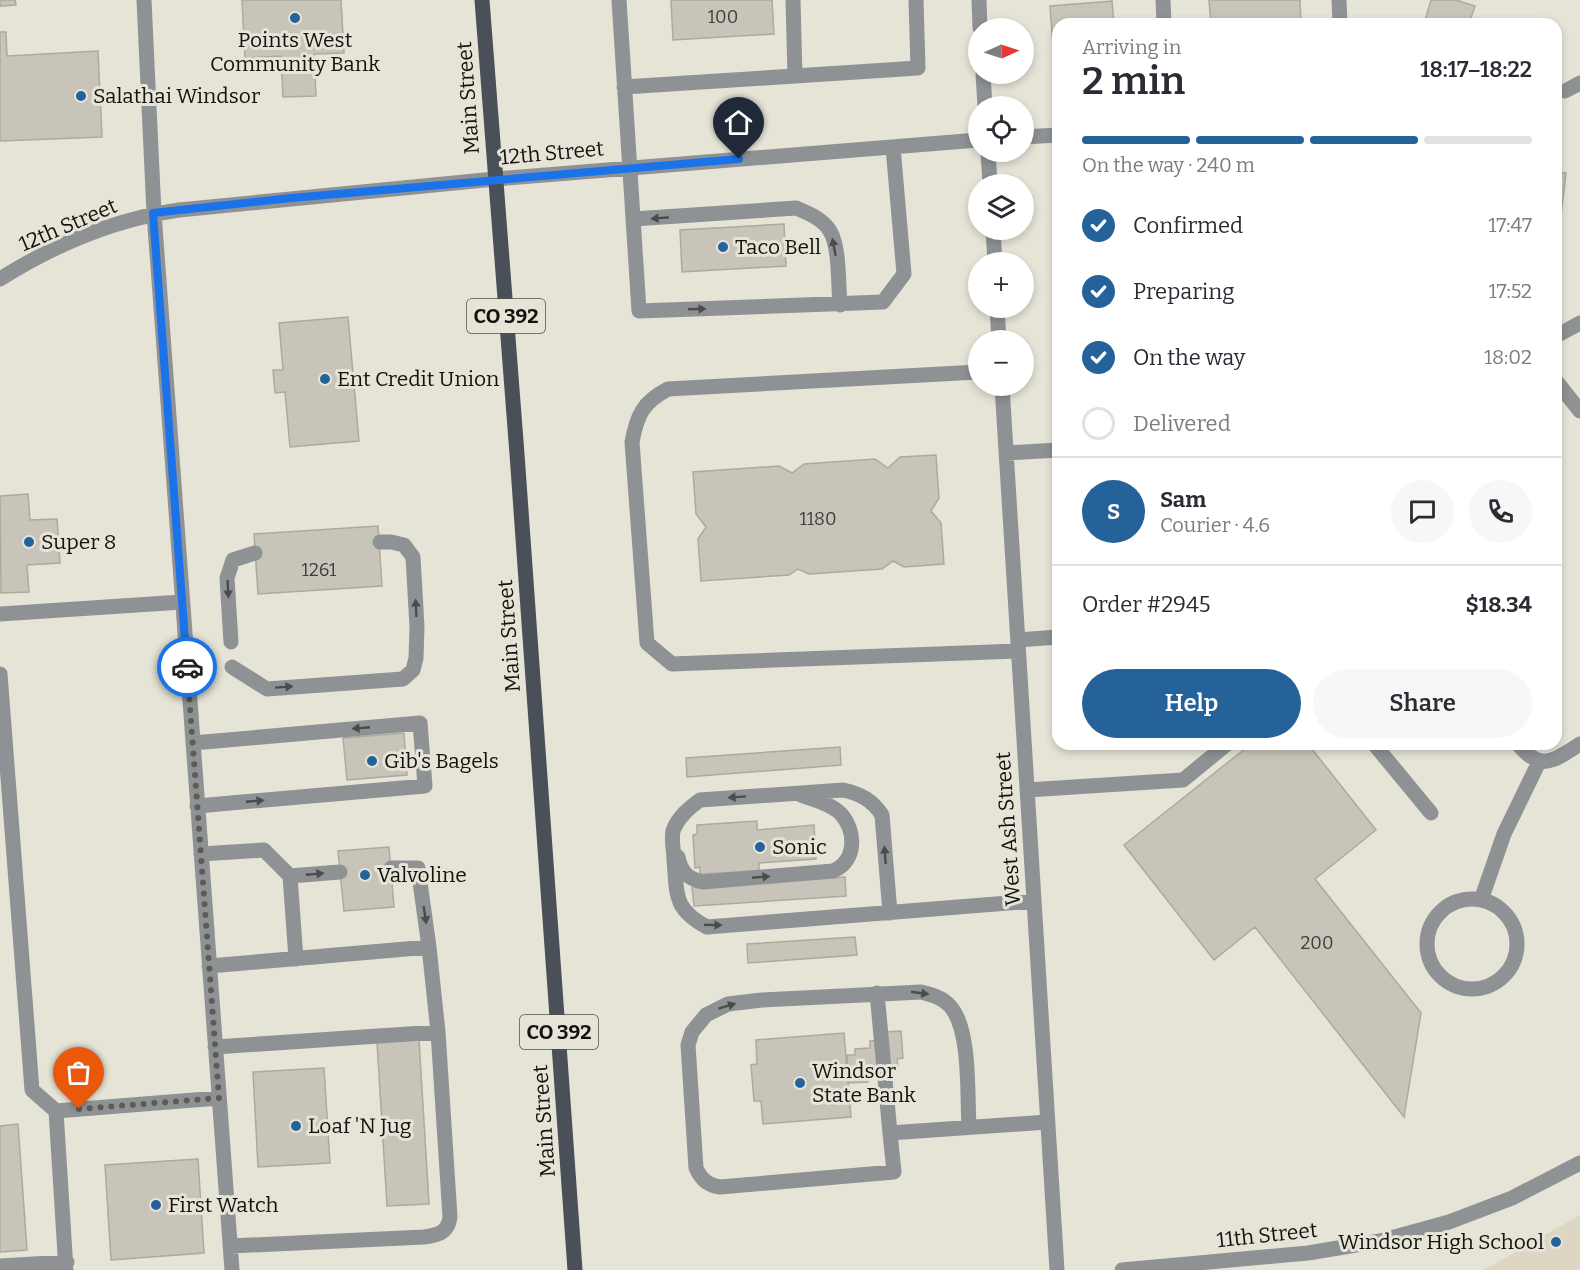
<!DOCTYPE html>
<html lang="en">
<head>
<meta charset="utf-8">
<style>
  :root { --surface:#fff; --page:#f7f7f7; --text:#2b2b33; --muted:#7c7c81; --line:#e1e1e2; --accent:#246299 }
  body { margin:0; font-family:Bitter,serif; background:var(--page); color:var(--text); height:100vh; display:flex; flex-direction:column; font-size:22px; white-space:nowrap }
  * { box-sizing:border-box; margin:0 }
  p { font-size:20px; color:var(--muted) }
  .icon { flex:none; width:33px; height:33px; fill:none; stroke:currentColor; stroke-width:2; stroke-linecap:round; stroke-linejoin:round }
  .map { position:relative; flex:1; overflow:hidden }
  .drawer { position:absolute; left:1052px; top:18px; width:510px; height:732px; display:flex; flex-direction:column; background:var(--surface); border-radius:18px; box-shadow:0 3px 9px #0003 }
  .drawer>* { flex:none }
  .needle { width:39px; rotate:87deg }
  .tools { position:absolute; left:968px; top:18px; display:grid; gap:12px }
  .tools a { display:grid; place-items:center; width:66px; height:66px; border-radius:50%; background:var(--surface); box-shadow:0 3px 9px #0003; font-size:30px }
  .pin { position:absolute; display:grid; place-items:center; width:51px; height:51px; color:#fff; margin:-62px -26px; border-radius:50% 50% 50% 0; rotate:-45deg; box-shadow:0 0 6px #0007 }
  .pin .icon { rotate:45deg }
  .courier { position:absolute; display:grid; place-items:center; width:60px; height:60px; margin:-30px; border:4px solid #1a73e8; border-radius:50%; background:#fff; color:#222; box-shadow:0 2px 8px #0007 }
  .headline em { font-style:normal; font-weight:600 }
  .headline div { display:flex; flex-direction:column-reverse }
  .headline { display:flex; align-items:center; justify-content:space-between; height:102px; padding:0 30px }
  h1 { font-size:39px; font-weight:600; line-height:45px }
  .bar { display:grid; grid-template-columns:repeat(4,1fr); gap:9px 6px; align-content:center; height:72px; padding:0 30px }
  .bar i { height:8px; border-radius:4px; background:var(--line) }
  .bar .selected { background:var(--accent) }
  .bar p { grid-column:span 4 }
  .line { display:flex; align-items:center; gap:15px; padding:0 30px; border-top:2px solid var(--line) }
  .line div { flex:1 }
  .round { display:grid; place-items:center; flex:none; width:63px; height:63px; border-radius:32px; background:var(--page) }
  ol { padding:0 30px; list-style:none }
  li { display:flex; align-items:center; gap:18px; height:66px }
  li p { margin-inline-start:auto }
  li .icon { padding:6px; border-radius:50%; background:var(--accent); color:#fff; stroke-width:4 }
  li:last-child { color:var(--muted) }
  li i { width:33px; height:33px; border:3px solid var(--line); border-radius:50% }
  .cta { display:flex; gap:12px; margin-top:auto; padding:12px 30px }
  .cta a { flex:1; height:69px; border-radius:36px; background:var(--accent); color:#fff; font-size:24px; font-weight:600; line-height:69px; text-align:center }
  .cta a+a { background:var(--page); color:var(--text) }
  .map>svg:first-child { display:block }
</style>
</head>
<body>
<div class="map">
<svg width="1580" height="1270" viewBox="0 0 1580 1270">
  <rect width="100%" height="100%" fill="#e6e3d7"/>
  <path fill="#dcd6c3" d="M1580 1215V1270H1484Z"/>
  <path fill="#c8c4b9" stroke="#ada99e" stroke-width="1.5" d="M0 0H15L16 5 0 6Z
    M242 0H341L344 53 314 54 316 96 283 97 281 56 245 58Z
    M671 0H772L774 34 673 40Z
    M1209 0H1300L1301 24H1211Z
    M1431 0H1456L1475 6 1469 24H1424Z
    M1112 1 1114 24H1058V87H1056L1050 6Z
    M0 32H6L7 56 98 51 102 137 0 141Z
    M1556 172 1566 173 1559 232H1556Z
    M784 224 786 266 682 272 680 230Z
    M348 317 359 441 290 447 285 392 275 393 273 370H283L279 323Z
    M936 455 939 498 931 511 941 523 944 564 904 567 893 561 882 569 809 574 798 569 789 575 701 581 698 539 706 527 696 514 693 472 779 466 792 473 804 464 875 459 888 468 900 457Z
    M28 494 30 520 57 519 60 563 27 565 29 592 1 593 0 496Z
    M378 526 382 586 258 594 254 534Z
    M404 733 407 775 347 780 343 738Z
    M1251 744H1308L1376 830 1315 879 1421 1013 1404 1117 1255 927 1214 960 1124 845Z
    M840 747 841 765 687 777 686 758Z
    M757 821V830L814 825 816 859 759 863V871L700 874V867L695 868 693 835 697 834V825Z
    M389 847 394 907 344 911 338 851Z
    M845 877 846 896 694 906 692 887Z
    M855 937 857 955 748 963 747 944Z
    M901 1031 903 1058 897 1059 898 1066 884 1067V1073L868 1075V1082L849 1083 847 1055H855V1049L870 1048V1041L884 1040V1032Z
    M844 1033 851 1117 763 1124 761 1101H754L751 1065 757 1064 756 1040Z
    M419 1040 429 1204 387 1206 377 1042Z
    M324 1068 330 1163 258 1167 253 1072Z
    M18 1124 27 1250 0 1252V1126Z
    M198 1159 204 1253 111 1260 105 1165Z"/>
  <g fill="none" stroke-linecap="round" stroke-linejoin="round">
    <path stroke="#c6c4b9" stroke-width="15" stroke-dasharray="15 8" stroke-linecap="butt" d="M255 553 380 542
      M340 872 391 868"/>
    <path stroke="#8e9295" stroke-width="15" d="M144 0 154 213 232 1270
      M619 0 639 311 883 302 904 274 893 147
      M979 0 980 28
      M1163 0 1164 24
      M1339 0 1340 24
      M983 74 985 106
      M795 76 918 68 916 0
      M624 87 795 76 793 0
      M1565 91 1580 83
      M1023 137 1058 135
      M988 152 990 184
      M633 219 796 208C808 213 823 219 830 231 840 248 838 285 840 305
      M993 230 995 262
      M0 279C54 245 116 219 179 210L495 179 978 140
      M997 308 999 340
      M1556 336 1580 323
      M978 372 668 389C643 402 637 415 632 442L647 643 672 664 1018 651
      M1556 381 1580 411
      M1002 386 1057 1270
      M1006 453 1058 450
      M0 614 182 602
      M1018 640 1058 637
      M231 642 227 578 233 560 255 553
      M232 667 267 689 403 679 413 670 416 658 417 627 413 557 404 545 391 542H380
      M0 674 32 1090 56 1111 66 1270
      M193 743 420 723 425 786 197 806
      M1374 744 1431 813
      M1518 744C1541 773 1555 760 1580 744
      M1027 790 1183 780 1227 744
      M201 854 264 850 290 876 296 959
      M678 857C681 872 688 879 703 882L833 871C857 861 856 831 841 814 832 804 814 800 801 795
      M391 868H418L429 947
      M290 876 340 872
      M1427 944a45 45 0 1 1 90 0a45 45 0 1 1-90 0Z
      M1481 900 1504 834 1539 762
      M890 913 882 815C872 800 861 794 843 790L700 800C689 808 678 817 673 831 671 840 674 851 674 860 677 894 673 909 707 927L1034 901
      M209 966 429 947 438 1032
      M877 993 890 1133
      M215 1047 438 1032 450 1217C448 1233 438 1235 424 1237L230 1246
      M56 1111 219 1098
      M969 1127C967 1095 971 1029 950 1006 942 997 932 995 921 992L762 1000 728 1004 706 1015 692 1032 688 1045 696 1168C701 1179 707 1185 720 1187L894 1172 890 1133 1047 1122
      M0 1266 67 1262
      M1122 1270 1308 1253 1380 1241 1449 1222 1512 1198 1580 1163"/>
    <path stroke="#495057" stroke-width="15" d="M482 0 517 454 575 1270"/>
  </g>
  <defs><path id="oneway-solid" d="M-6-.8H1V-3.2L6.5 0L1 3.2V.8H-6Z" transform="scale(1.5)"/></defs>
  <g fill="#4a4c4b">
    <use href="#oneway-solid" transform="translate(660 218) rotate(176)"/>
    <use href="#oneway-solid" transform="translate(834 247) rotate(-101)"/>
    <use href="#oneway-solid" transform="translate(697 309) rotate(-2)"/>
    <use href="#oneway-solid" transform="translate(228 589) rotate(87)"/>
    <use href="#oneway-solid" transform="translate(416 608) rotate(-93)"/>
    <use href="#oneway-solid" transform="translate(284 687) rotate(-4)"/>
    <use href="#oneway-solid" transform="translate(361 728) rotate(175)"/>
    <use href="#oneway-solid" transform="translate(737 797) rotate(176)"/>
    <use href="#oneway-solid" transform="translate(255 801) rotate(-5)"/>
    <use href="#oneway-solid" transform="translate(885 855) rotate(-95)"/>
    <use href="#oneway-solid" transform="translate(315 874) rotate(-5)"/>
    <use href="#oneway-solid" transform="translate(761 877) rotate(-5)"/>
    <use href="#oneway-solid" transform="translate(425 915) rotate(81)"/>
    <use href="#oneway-solid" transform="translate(713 925) rotate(1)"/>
    <use href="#oneway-solid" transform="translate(920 993) rotate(8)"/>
    <use href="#oneway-solid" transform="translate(727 1006) rotate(-17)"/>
  </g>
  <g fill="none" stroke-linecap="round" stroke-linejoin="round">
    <path stroke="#5d5b54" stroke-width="6" stroke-dasharray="0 10.8" d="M79 1109 219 1098 187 667"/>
    <path stroke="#1a73e8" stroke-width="8" d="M187 667 153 213 291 198 739 159"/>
  </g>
  <g fill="#246299" stroke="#e6e3d7" stroke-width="2">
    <circle cx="295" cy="18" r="6"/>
    <circle cx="81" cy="96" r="6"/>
    <circle cx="723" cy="247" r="6"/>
    <circle cx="325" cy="379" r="6"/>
    <circle cx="29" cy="542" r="6"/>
    <circle cx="372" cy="761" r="6"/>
    <circle cx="760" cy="847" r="6"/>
    <circle cx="365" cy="875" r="6"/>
    <circle cx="800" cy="1083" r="6"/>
    <circle cx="296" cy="1126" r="6"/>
    <circle cx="156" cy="1205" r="6"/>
    <circle cx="1556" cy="1242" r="6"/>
  </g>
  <g text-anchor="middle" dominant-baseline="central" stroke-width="6" stroke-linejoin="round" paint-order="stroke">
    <g font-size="18" fill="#403e39">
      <text x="723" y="17">100</text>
      <text x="818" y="519">1180</text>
      <text x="319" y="570">1261</text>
      <text x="1317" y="943">200</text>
    </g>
    <g fill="#e6e3d7" stroke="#52514a" stroke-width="1.5">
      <rect x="467" y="299" width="78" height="34" rx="4.5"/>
      <rect x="520" y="1015" width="78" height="34" rx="4.5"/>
    </g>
    <g font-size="20" font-weight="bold" fill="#13120e">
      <text x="506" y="316">CO 392</text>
      <text x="559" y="1032">CO 392</text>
    </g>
    <g font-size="21" fill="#13120e" stroke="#e6e3d7" text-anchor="start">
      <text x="295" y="40" text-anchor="middle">Points West<tspan x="295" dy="24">Community Bank</tspan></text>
      <text x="93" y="96">Salathai Windsor</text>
      <text x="735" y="247">Taco Bell</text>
      <text x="337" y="379">Ent Credit Union</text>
      <text x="41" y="542">Super 8</text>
      <text x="384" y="761">Gib's Bagels</text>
      <text x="772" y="847">Sonic</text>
      <text x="377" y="875">Valvoline</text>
      <text x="812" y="1071">Windsor<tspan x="812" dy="24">State Bank</tspan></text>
      <text x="308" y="1126">Loaf 'N Jug</text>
      <text x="168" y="1205">First Watch</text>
      <text x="1544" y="1242" text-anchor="end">Windsor High School</text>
    </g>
    <g font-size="21" fill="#13120e" stroke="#e6e3d7">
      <text transform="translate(468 98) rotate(-94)">Main Street</text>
      <text transform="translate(552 153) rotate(-5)">12th Street</text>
      <text transform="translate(68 225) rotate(-23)">12th Street</text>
      <text transform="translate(509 636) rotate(-94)">Main Street</text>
      <text transform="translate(1008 829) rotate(-94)">West Ash Street</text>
      <text transform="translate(544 1121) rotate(-94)">Main Street</text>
      <text transform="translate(1267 1235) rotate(-6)">11th Street</text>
    </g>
  </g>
</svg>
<div class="tools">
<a><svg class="needle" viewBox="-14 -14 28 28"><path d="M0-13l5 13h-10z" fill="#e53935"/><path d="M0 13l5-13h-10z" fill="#7c7c81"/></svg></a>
<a><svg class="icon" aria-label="locate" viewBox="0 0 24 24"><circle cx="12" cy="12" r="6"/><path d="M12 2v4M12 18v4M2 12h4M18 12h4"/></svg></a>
<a><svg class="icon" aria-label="layers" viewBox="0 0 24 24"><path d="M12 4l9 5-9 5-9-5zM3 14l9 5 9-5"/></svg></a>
<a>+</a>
<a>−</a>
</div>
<div class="pin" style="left:79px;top:1109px;background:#ea580c"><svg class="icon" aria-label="bag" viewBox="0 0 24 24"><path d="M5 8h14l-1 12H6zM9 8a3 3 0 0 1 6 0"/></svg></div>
<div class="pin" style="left:739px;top:159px;background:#1f2937"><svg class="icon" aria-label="home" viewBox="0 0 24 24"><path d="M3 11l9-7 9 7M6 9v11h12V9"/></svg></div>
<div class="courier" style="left:187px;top:667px"><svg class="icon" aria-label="car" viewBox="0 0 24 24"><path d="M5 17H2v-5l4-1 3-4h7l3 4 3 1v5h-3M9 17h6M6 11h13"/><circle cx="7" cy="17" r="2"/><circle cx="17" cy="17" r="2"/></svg></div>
<section class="drawer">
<div class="headline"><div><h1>2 min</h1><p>Arriving in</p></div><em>18:17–18:22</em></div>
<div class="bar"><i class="selected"></i><i class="selected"></i><i class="selected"></i><i></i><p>On the way · 240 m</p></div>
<ol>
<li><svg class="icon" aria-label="check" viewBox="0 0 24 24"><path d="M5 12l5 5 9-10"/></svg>Confirmed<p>17:47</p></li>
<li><svg class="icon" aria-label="check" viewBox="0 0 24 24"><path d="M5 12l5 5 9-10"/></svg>Preparing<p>17:52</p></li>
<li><svg class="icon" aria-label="check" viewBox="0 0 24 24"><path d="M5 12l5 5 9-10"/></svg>On the way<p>18:02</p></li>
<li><i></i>Delivered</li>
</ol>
<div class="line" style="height:108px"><b class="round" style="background:var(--accent);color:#fff">S</b><div><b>Sam</b><p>Courier · 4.6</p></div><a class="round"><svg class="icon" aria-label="chat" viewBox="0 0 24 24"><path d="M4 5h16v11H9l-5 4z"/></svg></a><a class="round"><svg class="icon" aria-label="phone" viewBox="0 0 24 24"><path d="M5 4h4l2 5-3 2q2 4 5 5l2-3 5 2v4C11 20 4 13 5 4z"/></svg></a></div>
<div class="line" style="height:78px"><div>Order #2945</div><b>$18.34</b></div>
<div class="cta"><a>Help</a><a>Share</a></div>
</section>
</div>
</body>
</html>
